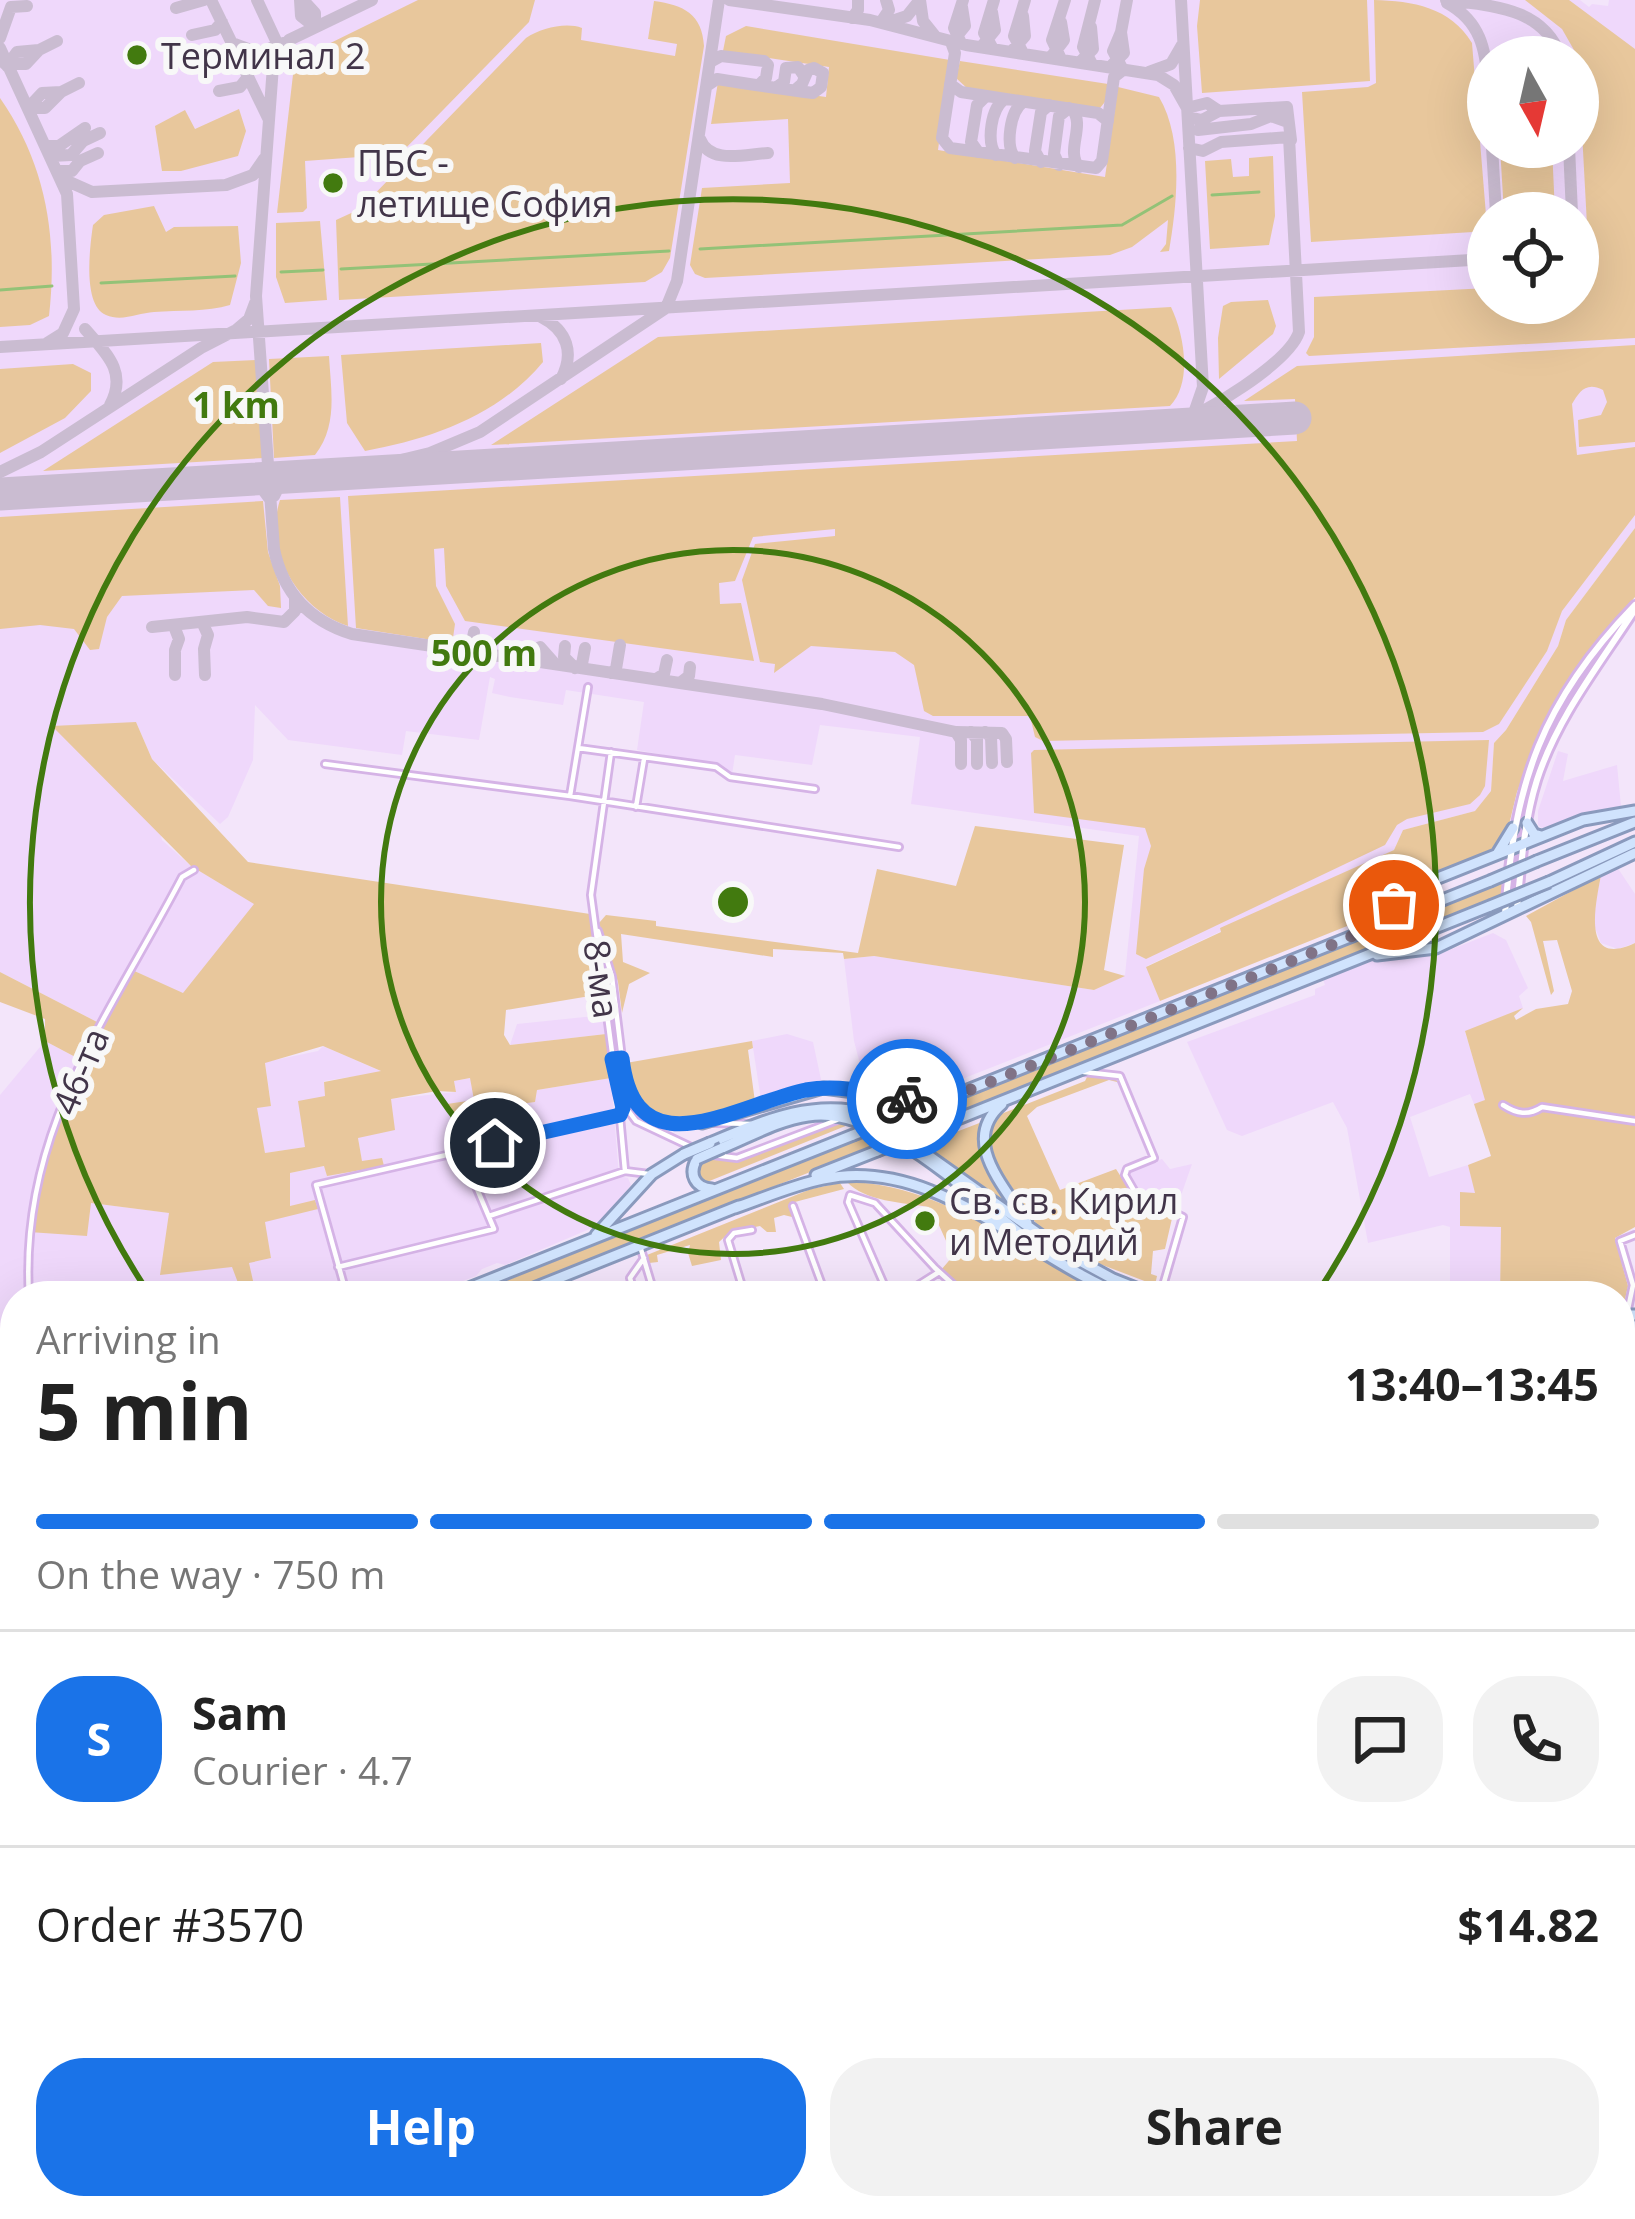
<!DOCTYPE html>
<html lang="en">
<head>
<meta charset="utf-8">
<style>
  :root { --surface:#fff; --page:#f2f2f2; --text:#222; --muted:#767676; --line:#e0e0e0; --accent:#1a73e8 }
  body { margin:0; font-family:"Open Sans",sans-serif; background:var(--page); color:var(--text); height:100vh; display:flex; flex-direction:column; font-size:45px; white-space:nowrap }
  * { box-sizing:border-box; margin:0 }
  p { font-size:39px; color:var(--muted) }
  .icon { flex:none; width:66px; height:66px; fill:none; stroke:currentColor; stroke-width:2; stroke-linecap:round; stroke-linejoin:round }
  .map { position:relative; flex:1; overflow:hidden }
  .side { position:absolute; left:0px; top:1281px; width:1635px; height:939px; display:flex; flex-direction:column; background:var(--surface); border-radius:48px 48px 0 0; box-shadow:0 12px 48px #0002 }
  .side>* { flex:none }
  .needle { width:78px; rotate:172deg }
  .tools { position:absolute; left:1467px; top:36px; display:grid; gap:24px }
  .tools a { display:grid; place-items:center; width:132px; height:132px; border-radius:50%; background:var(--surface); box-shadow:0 12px 48px #0002; font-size:60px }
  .pin { position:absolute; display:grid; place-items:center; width:102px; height:102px; color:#fff; margin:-51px; border:6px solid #fff; border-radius:50%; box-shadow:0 3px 12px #0007 }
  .courier { position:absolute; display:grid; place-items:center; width:120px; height:120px; margin:-60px; border:9px solid #1a73e8; border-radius:50%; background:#fff; color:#222; box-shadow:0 3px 15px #0007 }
  .summary em { font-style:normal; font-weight:700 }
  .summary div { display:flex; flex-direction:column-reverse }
  .summary { display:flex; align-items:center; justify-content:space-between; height:204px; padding:0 36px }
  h1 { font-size:78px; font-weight:700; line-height:90px }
  .bar { display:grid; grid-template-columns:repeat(4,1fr); gap:18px 12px; align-content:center; height:144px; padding:0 36px }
  .bar i { height:15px; border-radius:9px; background:var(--line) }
  .bar .active { background:var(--accent) }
  .bar p { grid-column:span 4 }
  .line { display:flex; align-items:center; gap:30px; padding:0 36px; border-top:3px solid var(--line) }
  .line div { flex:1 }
  .round { display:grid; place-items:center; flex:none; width:126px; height:126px; border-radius:48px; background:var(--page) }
  .cta { display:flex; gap:24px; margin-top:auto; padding:24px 36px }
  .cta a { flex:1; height:138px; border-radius:48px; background:var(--accent); color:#fff; font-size:48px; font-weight:700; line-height:138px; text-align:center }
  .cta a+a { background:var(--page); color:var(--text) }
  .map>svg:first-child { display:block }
</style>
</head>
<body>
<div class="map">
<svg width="1635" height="2219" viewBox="0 0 1635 2219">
  <rect width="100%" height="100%" fill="#f3e5fa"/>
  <path fill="#efd8fb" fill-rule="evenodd" d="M0 0H1580L1589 7 1592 4 1608 6 1609 0H1635V528L1566 620 1558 646 1506 730 1494 743 1491 791 1475 811 1403 830 1394 850 1147 966 1160 1001 934 1090 924 1071 890 1091 866 1087 854 1041 844 959 874 956 1094 990 1125 975 1139 836 911 804 920 737 820 725 812 765 735 755 732 775 728 774 718 765 637 750 644 702 566 690 563 705 510 697 492 693 495 679 490 677 479 740 406 731 402 755 288 740 255 705 253 760 228 817 220 824 152 759 136 722 162 840 191 866 255 904 183 994 130 969 99 1023 0 972ZM1488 57H1578V147H1488ZM1488 213H1578V303H1488Z
    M1558 751 1568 754 1563 781 1617 765 1621 806 1542 828 1538 825V811Z
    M1617 867 1635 894V943L1618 949 1601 943 1592 920 1601 875Z
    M1493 933 1506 940 1528 988 1519 996 1523 1008 1465 1032 1486 1100 1474 1104 1470 1094 1410 1117 1429 1177 1468 1165 1476 1193 1501 1227 1500 1296H1450V1227L1443 1225 1368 1243 1347 1128 1333 1102 1242 1136 1227 1130 1187 1042 1315 995V989L1325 985 1323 979 1359 963 1387 956H1407L1408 959 1439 954Z
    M604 1015 606 1034 510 1045 517 1024Z
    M787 1034 813 1042 822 1084 761 1100 752 1041Z
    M45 1041 81 1060 91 1203 170 1213 233 1266 243 1296H15V1439L0 1448V1095Z
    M323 1046 383 1072 324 1081 326 1096 305 1147 265 1153 256 1108 271 1105 265 1062 318 1051Z
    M471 1078 474 1100 451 1113 534 1102 537 1090 611 1078 619 1176 628 1178 631 1185 599 1225 505 1265 497 1263 482 1269 476 1276 424 1296H250L256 1293 248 1262 271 1258 264 1222 290 1207V1173L325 1166 327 1175 362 1162 358 1138 390 1099 456 1092 454 1081Z
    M1162 1159 1170 1169 1192 1164 1177 1207 1148 1199 1137 1189 1127 1171Z
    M0 1976H15V2205H51L41 2219H0Z"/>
  <path fill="#e8c79c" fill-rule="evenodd" d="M418 0H535L529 22 400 154 305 161 307 208 303 212 277 213 294 66 302 57Z
    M1200 0H1367L1370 81 1202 93 1197 26Z
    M1374 0C1413 1 1450 7 1472 43L1486 215 1481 228 1473 232 1311 242 1302 92 1368 87 1376 83Z
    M1525 0H1569L1635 49V338L1309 356 1306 353 1314 337V297L1488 288V303H1578V283L1590 281 1578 57 1562 29Z
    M654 1C684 5 702 14 704 46L670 258 662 272 645 282 339 300 336 220 360 209 526 38C541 28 566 22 582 28L581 40 675 56 677 44 648 39Z
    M746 26 950 60 938 150 1105 177 1118 87 1159 97C1184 139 1177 205 1169 251L1160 252 1166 244 1168 220 1132 247 1110 255 705 278 695 274 690 265 702 188 790 183 788 119 711 124 718 82 826 97 829 67 723 51 726 36Z
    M960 61 1108 84 1109 97 1100 108 1093 109 969 90 956 78Z
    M0 98C46 164 58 237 49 316L30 325 0 327Z
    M239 109 246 131 238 156 181 171H162L155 126 185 110 195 129Z
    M1500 147H1552L1555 213H1504Z
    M1273 156 1275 216 1269 245 1210 249 1205 161 1231 159 1233 177 1249 176V158Z
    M154 206 166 232 174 227 238 226 241 263 230 305C207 312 179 310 154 312 138 313 122 322 106 315 82 305 90 246 93 225L104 215Z
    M320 221 327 300 285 303 276 277V223Z
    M1268 300 1276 326 1273 334 1219 379 1218 338 1223 306 1231 302Z
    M1171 307C1184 334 1193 382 1170 406L491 445 658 337Z
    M541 343 543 362C499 415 432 439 365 451L347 423 341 355Z
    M1635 345V442L1579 447 1578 420 1601 415 1607 402 1603 390C1586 381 1579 392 1572 404L1577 455 1635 447V515L1562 611 1547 651 1499 724 1483 732 1043 741 1035 737 1030 716H933L924 711 914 665 895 652 811 646 774 673 775 664 760 662 742 580 755 544 835 536V529L753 537 735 581 719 583 720 604 741 603 754 661 465 621 446 586 444 548 434 549 436 586 455 624 453 638 445 642 356 628 348 496 1297 441 1295 399 1244 401 1297 366Z
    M329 356C331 392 338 425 315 455L274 458 269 359Z
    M258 360 264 458 43 471 213 362Z
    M73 364 91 373V391L65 418 0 453V369Z
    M340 497 348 626C299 610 263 552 280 500Z
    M263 501 268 552 280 586 281 608 268 606 254 590 122 596 107 617 99 649 90 650 74 629 40 625 0 629V517Z
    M1635 528V597L1572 673 1547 716 1517 792 1506 837 1499 847 1389 901 1367 918 1160 1001 1146 967 1221 932 1220 928 1394 850 1403 830 1475 811 1491 791 1494 743 1506 730 1558 646 1566 620Z
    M136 722 152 759 248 862 590 914 604 1015H598L596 1001 590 996 506 1010 504 1035 510 1045 606 1034 611 1078 537 1090 535 1102 450 1113 447 1104 474 1100 470 1078 454 1081 456 1092 437 1091 391 1099 395 1130 358 1138 362 1161 382 1158 384 1166 327 1176 324 1166 290 1173V1206L315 1200 318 1209 265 1222 271 1258 249 1263 256 1294 243 1296 232 1267 160 1275 169 1213 91 1203 87 1236 29 1232 45 1152 81 1060 45 1041V1019L0 1002V972L99 1023 130 969 183 993 254 904 191 866 52 726ZM323 1046 381 1071 324 1082 325 1096 298 1101 305 1147 265 1153 257 1108 271 1106 265 1063Z
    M1489 740 1485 786 1480 795 1470 804 1407 819 1397 825 1385 845 1146 959 1136 954 1144 869 1151 846 1145 828 1034 813 1031 753 1034 750Z
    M975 826 1124 845 1104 970 1125 976 1094 990 874 956 844 959 843 953 773 949V957L621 934 623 962 650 973 629 984 622 1013 618 982 599 923 606 915 656 921V926L858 953 877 869 956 886Z
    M1601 875C1596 903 1580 969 1635 943V1227L1615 1238 1628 1286 1623 1308 1620 1296H1500L1501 1227 1460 1226V1192L1475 1193 1468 1165 1491 1156 1474 1104 1485 1100 1465 1031 1523 1008 1514 1016 1516 1020 1536 1009 1568 1004 1572 991 1557 940 1543 941 1554 991 1551 995 1531 922 1526 916Z
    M1503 882 1502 895 924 1126 911 1131 898 1123Z
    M752 1041 753 1048 748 1050 755 1102C707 1124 628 1137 626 1063Z
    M1109 1076 1121 1083 1109 1080 1037 1107 1027 1116 1060 1190 1116 1169 1135 1199 1173 1214 1165 1249 1153 1251 1151 1274 1157 1276 1155 1285 1092 1261 1037 1225 987 1150V1128L996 1116 1085 1081 1087 1077Z
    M844 1122 853 1123 702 1184 696 1175 698 1165 710 1156 737 1161Z
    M982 1122C970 1158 998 1185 1017 1214L925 1144Z
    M874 1133 888 1141 500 1296H468Z
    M847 1182C942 1183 1024 1252 1104 1296H968L941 1270 953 1256 937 1221 927 1211 929 1207C904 1203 864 1201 847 1182Z
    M840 1183 844 1189 791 1203 796 1218 784 1215 774 1218 776 1232H767L760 1226 730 1232 719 1242 721 1260 692 1266 688 1253 690 1245 657 1255 658 1262 649 1263 647 1255 811 1189Z
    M1620 1335H1635V1741L1623 1749 1626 1796 1630 1805 1620 1847Z
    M95 2205H688L640 2219H100Z"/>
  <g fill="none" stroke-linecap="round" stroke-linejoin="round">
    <path stroke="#93c277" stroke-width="3" d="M1212 195 1259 192
      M700 249 1122 225 1172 196
      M341 269 669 251
      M281 272 323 270
      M101 283 235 276
      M0 290 52 286"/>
    <path stroke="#cabcd1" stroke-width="12" d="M211 0 268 118
      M257 0 278 45
      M300 0 301 16 315 27
      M303 0 315 13V27
      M372 0 289 40 273 66 256 296 274 549C283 593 310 621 352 634L680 683 689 676 690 667
      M729 0 870 20 966 45 1158 75 1174 85 1187 108
      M920 0 923 21 935 36
      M1181 0 1203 387 1194 413
      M1446 0C1492 6 1543 7 1561 57
      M1447 3C1480 21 1486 49 1488 84
      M176 8 204 0
      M852 18 858 10V0
      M881 22 889 10 886 0
      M886 23 907 16 919 1
      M192 35 215 30 222 22
      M0 38 11 7 27 6
      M951 42 955 53 942 138 950 148 1096 168 1102 161 1114 77 1123 70
      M952 42 965 26 962 7
      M961 43 954 28 963 0
      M235 44 259 53 283 43
      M982 46 995 30 992 12
      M0 48 67 194 74 309 63 333 47 343
      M993 49 984 33 994 0
      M1012 51 1025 36 1023 16
      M1023 53 1014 36 1025 0
      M1051 57 1064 40 1061 22
      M1061 59 1052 40 1065 0
      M712 61 721 56 764 61 768 65 766 78 759 85
      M1081 61 1093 49 1091 27
      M206 63 224 60 235 50
      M5 64H26L39 50 57 41
      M1092 64 1083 47 1095 0
      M7 66 17 52 39 50
      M1111 66 1124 53 1121 32
      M1122 68 1113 51 1121 32 1127 0
      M1149 72 1171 64 1182 45
      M950 84 961 92 1098 113 1108 121
      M708 85 717 79C749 84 781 89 813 93L821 87 823 73 814 68 808 70 802 84 795 90
      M777 87 784 82 786 68 798 67 804 76
      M219 91 240 87 248 77
      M28 108H45L61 92 79 83
      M28 108 42 93 61 92
      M1187 108 1207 103 1219 111
      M1072 109C1086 126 1065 150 1079 167
      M1188 117 1202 120 1219 111 1287 107 1291 140
      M1198 130 1251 124 1271 116 1288 122
      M700 139C710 165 745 154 768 153
      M46 146H59L85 128
      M1492 147 1496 213
      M1569 147 1572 213
      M978 152 971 142 977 105 986 96
      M996 155C986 142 991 107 1005 99
      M51 156 71 155 83 141 100 133
      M1015 158C1005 146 1010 111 1023 102
      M1041 162 1035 151 1041 112 1049 105
      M1059 165 1054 154 1059 116 1069 108
      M59 171H72L80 161 98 153
      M65 180 92 192 226 185 253 175 264 159
      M541 317C567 330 575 353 561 379
      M85 329C106 353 128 372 110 405
      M0 347 1488 259
      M1172 426C1204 414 1289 363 1299 332L1289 137 1221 142 1203 151 1189 148
      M0 472 41 452 201 348 236 330 249 319 255 303
      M343 474 430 453 480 432 666 308 677 281 719 0
      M244 480 261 487 269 498
      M274 496 279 486 294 477
      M203 624 208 635 204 649 205 675
      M174 626 179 639 175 650V675
      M152 627 247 617 284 622 295 611V598
      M565 646 564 657 575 668 582 664 585 648
      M540 647 555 664
      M465 652 471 648 474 632
      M611 673 616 669 620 645
      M656 679 664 674 667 660
      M680 683 822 704 956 732 1002 733 1006 739 1007 762
      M956 732 961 740V764
      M971 732 977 739V764
      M985 732 991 737 992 763"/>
    <path stroke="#cabcd1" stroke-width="33" d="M0 494 1295 418"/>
    <defs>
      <path id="minor" d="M578 748 716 767 730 777 815 789
        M611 752 591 895 618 1097 636 1121 689 1146
        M325 764 570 796 899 847
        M570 796 588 687
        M636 807 644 759
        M598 931 612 977 625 1083C637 1122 668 1122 703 1123
        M1084 1072 1120 1076 1154 1158 1127 1169 1125 1175 1136 1194 1183 1217 1160 1296
        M1503 1105C1517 1114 1528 1116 1542 1107L1635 1121
        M620 1117 625 1171
        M715 1123 751 1124
        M713 1155 737 1158 837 1120
        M793 1206 826 1296
        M489 1216 625 1171 649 1174
        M640 1246 655 1296
        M338 1267 494 1229 461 1151
        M29 1296C19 1130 110 1015 182 877L194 870
        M347 1296 316 1185 620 1115 623 1108
        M635 1296 630 1278 644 1258
        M745 1296 728 1240 734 1233 752 1230
        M889 1296 848 1202 850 1195 875 1203 935 1268 966 1296
        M901 1296 939 1272
        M1628 1309 1633 1285 1620 1241 1635 1235
        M1 1783 5 1811 15 1838
        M0 1903 15 1881
        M0 1973 15 1972
        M0 2192 15 2196
        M48 2205 88 2219
        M340 2205 344 2219"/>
      <path id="tertiary" d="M1517 909C1521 866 1524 821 1537 780 1557 718 1599 665 1634 611
        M1505 914C1514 783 1542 701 1635 605
        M0 1737 15 1693
        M0 1771 1 1783 15 1784
        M1533 2219 1535 2205"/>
      <path id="primary" d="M1527 823 1534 834 1541 836
        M1497 854 1513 828
        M1537 861 1635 822
        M1549 882 1635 842
        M1368 925 1428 882 1583 820 1635 811
        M1377 955 1436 948 1635 853
        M1002 1104C959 1141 1005 1186 1027 1223
        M905 1115 1490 881
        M702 1123 823 1088 909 1099 939 1098
        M930 1130 1490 906
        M710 1143C763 1121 812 1098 870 1114L1067 1254 1113 1279 1156 1296
        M722 1148C749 1137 779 1120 808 1116 878 1104 968 1194 1021 1234
        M697 1159C688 1174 695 1188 712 1189
        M816 1175 877 1151
        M735 1208C764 1198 793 1185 823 1179 936 1155 1028 1259 1126 1296
        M596 1235 652 1174 684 1154
        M449 1296 853 1135
        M514 1296 739 1206
        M1620 1315H1635
        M1620 1326H1635
        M0 1448 15 1439
        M0 1476 15 1470
        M0 1501 15 1495
        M0 1525 15 1523"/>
      <path id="motorway" d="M1620 2098 1635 2120
        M1620 2123 1624 2137 1620 2154
        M1620 2183 1635 2184
        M1620 2194 1635 2196
        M1390 2205 1408 2219
        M1593 2205 1603 2219
        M670 2219 720 2205
        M720 2219 771 2205
        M1447 2219 1453 2205
        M1524 2219V2218"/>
    </defs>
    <use href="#minor" stroke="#d5b3e6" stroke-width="10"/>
    <use href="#tertiary" stroke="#d5b3e6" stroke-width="12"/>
    <use href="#primary" stroke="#8a9abd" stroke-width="15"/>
    <use href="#motorway" stroke="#8a9abd" stroke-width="16"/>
    <use href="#minor" stroke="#fff" stroke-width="4.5"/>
    <use href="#tertiary" stroke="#fff" stroke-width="6"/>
    <use href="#primary" stroke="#d0e3fd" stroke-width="9"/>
    <use href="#motorway" stroke="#b0d1fb" stroke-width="10"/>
    <defs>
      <path id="primary-bridge" d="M1490 881 1537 861
        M1490 906 1549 882
        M853 1135 905 1115
        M877 1151 930 1130
        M684 1154 710 1143
        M697 1159 722 1148"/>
    </defs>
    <use href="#primary-bridge" stroke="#8a9abd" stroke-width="15" stroke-linecap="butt"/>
    <use href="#primary-bridge" stroke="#d0e3fd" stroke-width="9"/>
  </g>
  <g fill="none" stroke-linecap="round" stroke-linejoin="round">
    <path stroke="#807387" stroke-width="12" stroke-dasharray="0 21.6" d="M907 1099 956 1095 988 1083 1349 938 1394 905"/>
    <path stroke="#1a73e8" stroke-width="15" d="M495 1143 620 1115 623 1108 612 1059 622 1058C635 1174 738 1104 806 1090 839 1084 875 1093 907 1099"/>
  </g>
  <g fill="none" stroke="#427a0f" stroke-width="6">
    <circle cx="733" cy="902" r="352"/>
    <path d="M150 1295A703 703 0 1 1 1316 1295"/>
  </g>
  <g fill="#427a0f" stroke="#f8f8f8" stroke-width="4.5">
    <circle cx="137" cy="55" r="12"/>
    <circle cx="333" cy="183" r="12"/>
    <circle cx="925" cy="1221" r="12"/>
  </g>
  <g text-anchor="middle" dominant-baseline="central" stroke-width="12" stroke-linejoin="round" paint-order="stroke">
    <g font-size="36" fill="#423549" stroke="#f8f8f8" text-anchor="start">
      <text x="161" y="55">Терминал 2</text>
      <text x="357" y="162">ПБС -<tspan x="357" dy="41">летище София</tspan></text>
      <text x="949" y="1200">Св. св. Кирил<tspan x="949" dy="41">и Методий</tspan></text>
    </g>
    <g font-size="36" fill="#423549" stroke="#f8f8f8">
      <text transform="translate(602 979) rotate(82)">8-ма</text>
      <text transform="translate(80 1071) rotate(-67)">46-та</text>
    </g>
  </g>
  <circle cx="733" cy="902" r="18" fill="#427a0f" stroke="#f8f8f8" stroke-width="6"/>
  <g font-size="36" text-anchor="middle" font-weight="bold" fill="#427a0f" stroke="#f8f8f8" stroke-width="12" stroke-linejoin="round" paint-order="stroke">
    <text x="236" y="418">1 km</text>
    <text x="484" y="666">500 m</text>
  </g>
</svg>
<div class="tools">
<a><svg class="needle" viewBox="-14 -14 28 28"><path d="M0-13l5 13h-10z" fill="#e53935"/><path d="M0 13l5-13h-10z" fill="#767676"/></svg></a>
<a><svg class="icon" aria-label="locate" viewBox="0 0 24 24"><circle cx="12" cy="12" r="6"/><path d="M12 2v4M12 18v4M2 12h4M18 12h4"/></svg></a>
</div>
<div class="pin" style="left:1394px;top:905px;background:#ea580c"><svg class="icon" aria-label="bag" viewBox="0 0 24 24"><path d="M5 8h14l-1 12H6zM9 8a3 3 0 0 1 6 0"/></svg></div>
<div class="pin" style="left:495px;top:1143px;background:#1f2937"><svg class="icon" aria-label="home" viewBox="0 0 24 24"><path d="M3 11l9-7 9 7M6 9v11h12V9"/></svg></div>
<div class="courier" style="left:907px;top:1099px"><svg class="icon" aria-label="bike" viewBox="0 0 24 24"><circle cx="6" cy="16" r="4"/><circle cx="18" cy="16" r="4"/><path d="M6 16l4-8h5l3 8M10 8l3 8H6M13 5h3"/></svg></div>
<section class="side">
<div class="summary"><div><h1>5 min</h1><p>Arriving in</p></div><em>13:40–13:45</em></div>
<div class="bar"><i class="active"></i><i class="active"></i><i class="active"></i><i></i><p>On the way · 750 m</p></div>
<div class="line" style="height:216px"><b class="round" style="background:var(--accent);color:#fff">S</b><div><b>Sam</b><p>Courier · 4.7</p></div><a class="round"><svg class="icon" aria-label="chat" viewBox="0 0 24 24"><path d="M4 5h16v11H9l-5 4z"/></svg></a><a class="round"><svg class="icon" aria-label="phone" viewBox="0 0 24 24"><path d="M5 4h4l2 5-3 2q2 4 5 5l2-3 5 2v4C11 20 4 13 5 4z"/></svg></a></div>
<div class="line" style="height:156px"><div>Order #3570</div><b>$14.82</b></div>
<div class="cta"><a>Help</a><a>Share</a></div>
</section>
</div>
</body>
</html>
